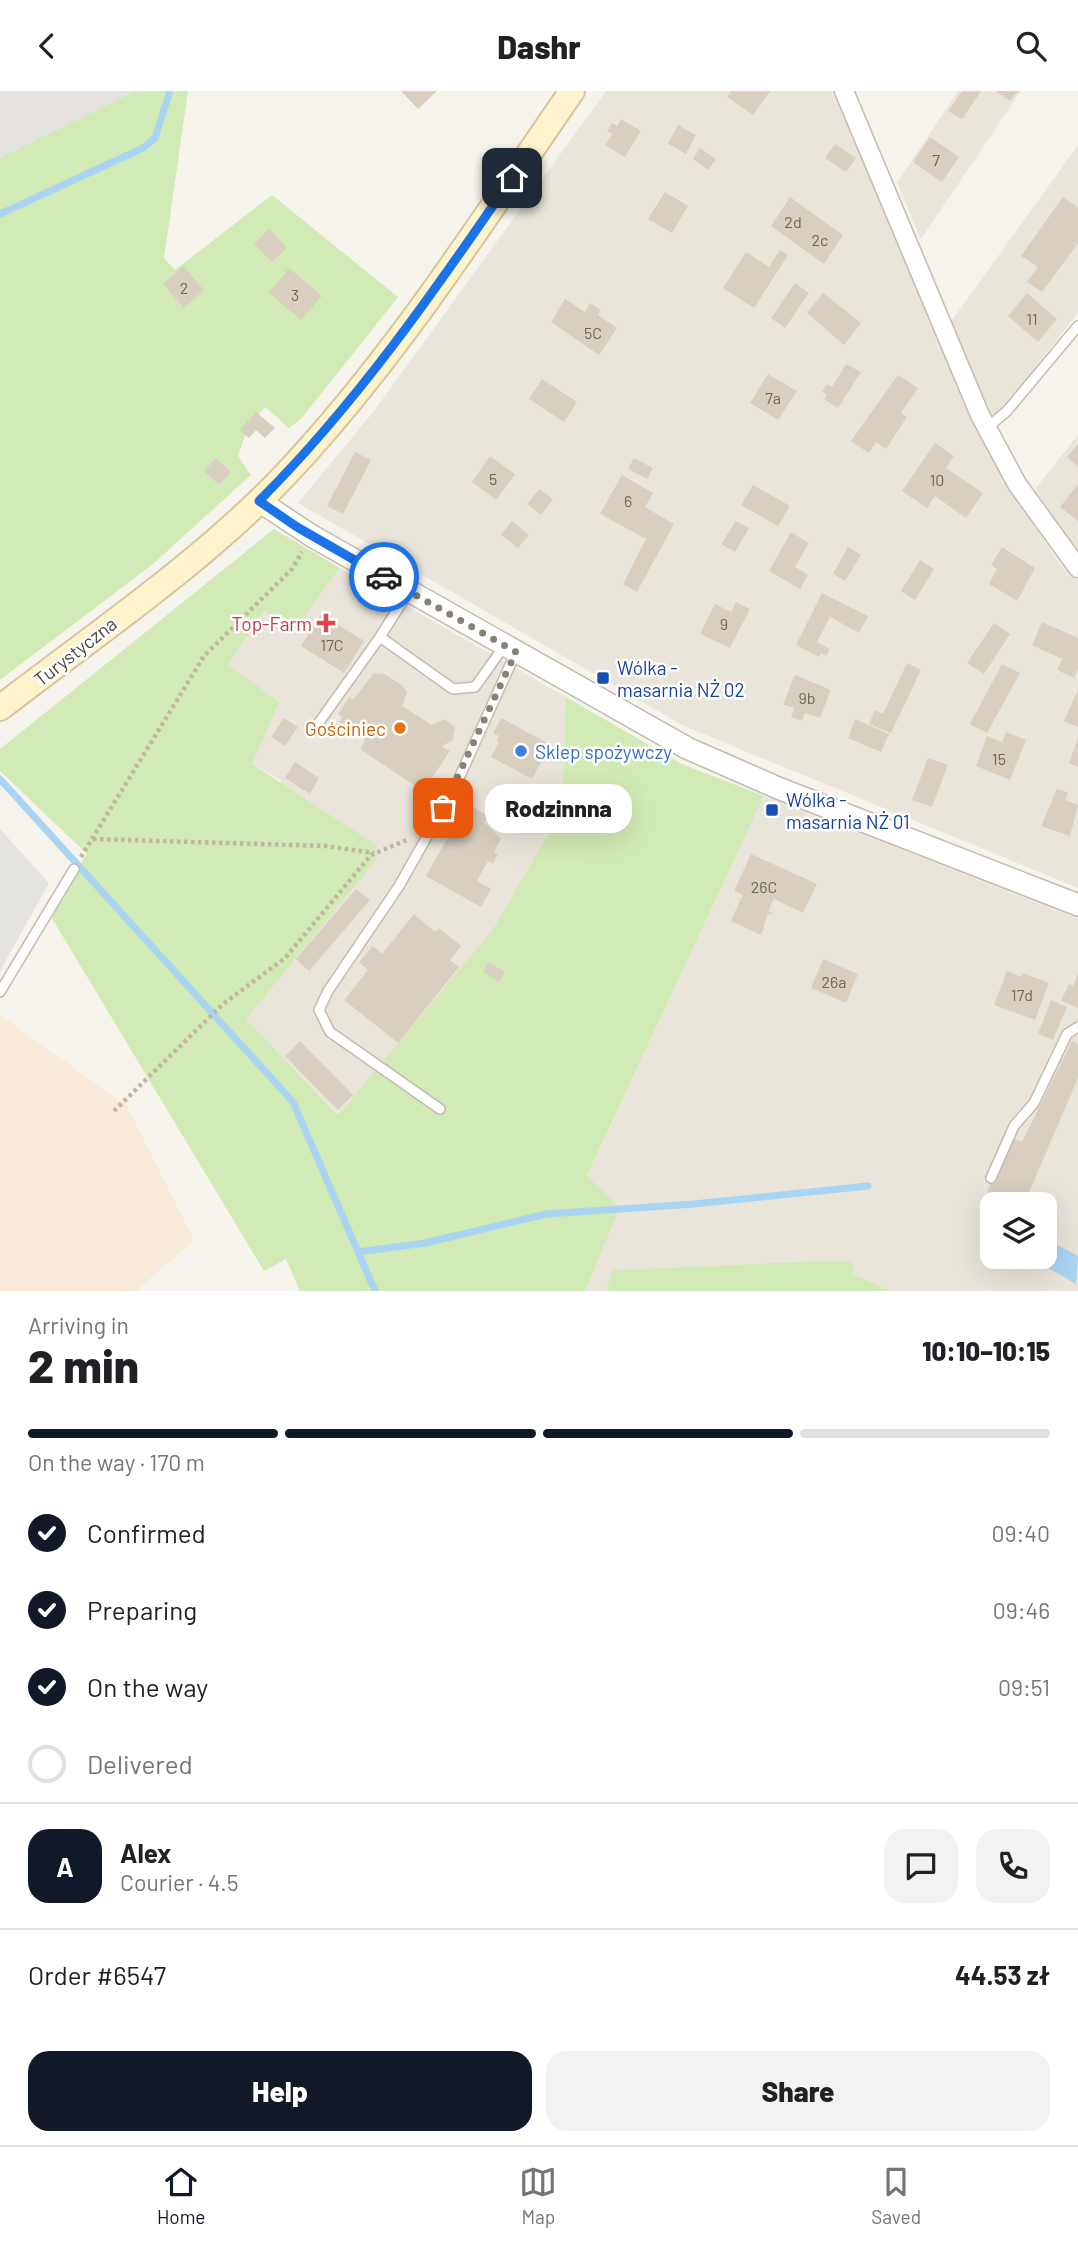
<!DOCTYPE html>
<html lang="en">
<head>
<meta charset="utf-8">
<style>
  :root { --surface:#fff; --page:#f2f2f2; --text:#202124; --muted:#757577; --line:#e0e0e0; --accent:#111827 }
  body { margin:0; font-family:Barlow,sans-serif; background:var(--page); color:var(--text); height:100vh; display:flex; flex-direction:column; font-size:26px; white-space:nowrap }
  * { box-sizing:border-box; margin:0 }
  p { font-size:23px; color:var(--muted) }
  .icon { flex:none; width:38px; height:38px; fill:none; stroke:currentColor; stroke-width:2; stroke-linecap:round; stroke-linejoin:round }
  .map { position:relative; height:1200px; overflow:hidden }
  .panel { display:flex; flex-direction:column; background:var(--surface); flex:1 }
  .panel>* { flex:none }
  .buttons { position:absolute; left:980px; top:1101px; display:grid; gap:14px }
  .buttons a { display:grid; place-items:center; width:77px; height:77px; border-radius:14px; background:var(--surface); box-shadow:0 7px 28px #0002; font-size:35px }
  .pin { position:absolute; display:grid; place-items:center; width:60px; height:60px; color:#fff; margin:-30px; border-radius:14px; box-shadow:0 4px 10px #0006 }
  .courier { position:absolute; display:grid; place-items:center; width:70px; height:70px; margin:-35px; border:5px solid #1a73e8; border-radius:50%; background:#fff; color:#222; box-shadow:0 2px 9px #0007 }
  .bubble { position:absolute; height:49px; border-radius:21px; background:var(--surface); box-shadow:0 7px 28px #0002; font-size:23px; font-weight:800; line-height:49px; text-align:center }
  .overview em { font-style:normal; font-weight:800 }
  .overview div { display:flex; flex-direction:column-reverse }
  .overview { display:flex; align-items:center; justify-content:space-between; height:119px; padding:0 28px }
  h1 { font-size:46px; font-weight:800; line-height:52px }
  .bar { display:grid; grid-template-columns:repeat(4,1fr); gap:10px 7px; align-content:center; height:84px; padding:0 28px }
  .bar i { height:9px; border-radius:5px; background:var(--line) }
  .bar .current { background:var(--accent) }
  .bar p { grid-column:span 4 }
  .line { display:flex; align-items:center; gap:18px; padding:0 28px; border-top:2px solid var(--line) }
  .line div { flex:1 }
  .round { display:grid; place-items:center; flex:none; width:74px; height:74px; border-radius:21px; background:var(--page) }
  ol { padding:0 28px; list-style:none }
  li { display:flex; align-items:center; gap:21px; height:77px }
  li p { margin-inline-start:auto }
  li .icon { padding:7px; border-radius:50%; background:var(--accent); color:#fff; stroke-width:4 }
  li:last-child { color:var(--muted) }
  li i { width:38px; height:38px; border:4px solid var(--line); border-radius:50% }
  .button { display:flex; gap:14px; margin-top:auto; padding:14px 28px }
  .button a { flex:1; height:80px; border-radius:21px; background:var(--accent); color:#fff; font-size:28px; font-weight:800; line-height:80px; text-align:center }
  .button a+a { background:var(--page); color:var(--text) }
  header { display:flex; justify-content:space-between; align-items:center; height:91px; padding:0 28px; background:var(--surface); font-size:32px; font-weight:800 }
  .menu { display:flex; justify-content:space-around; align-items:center; height:98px; border-top:2px solid var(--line); background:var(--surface); font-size:19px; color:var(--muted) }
  .menu a { display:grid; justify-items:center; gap:4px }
  .menu .current { color:var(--accent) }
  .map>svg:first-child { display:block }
</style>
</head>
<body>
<header><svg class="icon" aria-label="back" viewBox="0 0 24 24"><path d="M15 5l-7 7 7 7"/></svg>Dashr<svg class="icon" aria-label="search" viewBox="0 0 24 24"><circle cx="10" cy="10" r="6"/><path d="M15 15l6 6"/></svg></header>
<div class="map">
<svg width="1078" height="1200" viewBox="0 0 1078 1200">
  <rect width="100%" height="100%" fill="#f6f3ec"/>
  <path fill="#eae5da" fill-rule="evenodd" d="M606 0H832L885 116 952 282 1003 387 1060 474 1078 489V797L684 635 298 412 374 320Z
    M958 0H1021L921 148 897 92Z
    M1078 54V222L994 329 950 232Z
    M1078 344V464L1035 398Z
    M340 477 566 606 562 719 493 838 339 1024 246 928 281 689 252 673 228 574 264 520 294 538Z
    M764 705 1078 828V1200H892L852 1183 854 1170H819L614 1179 606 1200H585L620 1117 587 1086ZM992 1113H1045V1166H992Z"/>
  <path fill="#f7ead8" d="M0 924 127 1015 194 1149 136 1200H0Z"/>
  <path fill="#e6e2dd" d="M0 0H135L0 67Z"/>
  <path fill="#d2eab5" d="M135 0H188L164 167 175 179 272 104 398 206 301 328 289 337 265 316 248 336 238 365 251 384 153 473 0 589V67Z
    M274 438 340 477 294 539 264 520 228 574 279 611 252 673 376 754 377 768 246 928 338 1024 493 838 562 719 566 606 682 673 764 705 587 1085 620 1117 585 1200H300L286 1168 264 1180 50 824 87 763 0 680V658Z
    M819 1170H854L852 1183 892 1200H606L613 1179Z"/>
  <path fill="#e5e3e0" d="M0 738 49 792 0 880Z"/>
  <path fill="#a9d4f2" d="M1052 1151 1078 1165 1076 1194C1063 1183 1041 1176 1034 1166H1045V1152Z"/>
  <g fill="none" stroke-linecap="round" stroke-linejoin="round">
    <path stroke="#a9d4f2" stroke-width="7" d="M0 123 143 57 155 47 170 0
      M0 688 293 1011 375 1200
      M358 1161 425 1152 546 1123 694 1113 868 1095"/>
  </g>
  <path fill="#d8cfc1" d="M401 0H437L418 18Z
    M731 0H770L753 24 727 6Z
    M962 0H981L962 28 948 20Z
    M995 0H1018L1010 10Z
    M621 28 641 40 625 66 605 54 612 43 607 40 612 32 617 35Z
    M678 34 696 44 686 63 668 53Z
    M930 46 959 66 942 91 913 71Z
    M835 53 856 67 846 81 825 67Z
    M700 57 716 68 708 79 693 68Z
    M665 101 688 115 672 142 648 128Z
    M790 106 843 144 824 173 771 135Z
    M1063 106 1078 117V152L1042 201 1027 191 1038 176 1021 165Z
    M269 138 287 157 272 171 254 153Z
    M780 159 788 164 754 217 723 197 746 161 769 176Z
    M183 175 204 199 184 217 163 193Z
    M289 177 322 205 301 229 269 202Z
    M795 192 809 202 785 237 771 227Z
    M823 202 861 232 844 254 807 222Z
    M1027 202 1057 228 1038 251 1008 225Z
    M565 208 585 221 590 212 601 219 598 224 617 237 599 264 551 231Z
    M846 273 861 281 838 317 824 308 827 304 822 301 827 293 832 296Z
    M768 283 797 300 778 329 750 312Z
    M898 284 918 297 901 322 907 326 886 358 876 351 869 362 851 350Z
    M542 288 577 311 564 331 529 308Z
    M256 321 275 337 265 347 256 339 249 347 240 339Z
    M935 352 954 365 946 377 983 402 966 427 935 405 927 417 902 400Z
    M1078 353V376L1067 366Z
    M355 361 371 369 343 423 327 415Z
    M490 365 515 383 496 409 472 391Z
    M216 367 231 381 219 394 204 380Z
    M634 367 653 377 647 388 628 378Z
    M622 384 653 402 645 416 674 433 637 501 623 493 646 448 600 423Z
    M1078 393V430L1060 416Z
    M753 394 790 415 778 435 741 414Z
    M539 398 553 408 541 424 527 413Z
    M512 430 529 444 518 457 501 444Z
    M736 430 749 437 735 461 721 453Z
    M791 441 809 452 795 476 808 484 800 498 769 480Z
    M848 456 861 464 845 490 833 483Z
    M1002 456 1035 477 1017 510 989 493 997 478 991 474Z
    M920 469 934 478 915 509 901 500Z
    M822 502 868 525 859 542 830 526 817 551 830 558 826 565 821 562 819 566 796 554Z
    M736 511 750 518 730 557 700 543 715 513 731 521Z
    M321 523 364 550 344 582 301 555Z
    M1042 531 1078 547V577L1074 587 1057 579 1062 568 1032 554Z
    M994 532 1010 543 984 583 967 572Z
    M907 572 921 579 891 642 869 633 875 619 883 623Z
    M1002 573 1020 582 987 642 970 633Z
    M374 582 384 583 402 594 407 602 402 615 432 634 444 628 455 636 453 649 442 655 450 660 423 700 360 658 365 649 339 631 342 626 338 623 349 606 353 609Z
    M795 584 831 599 820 627 805 622 802 630 791 626 794 617 783 613Z
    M1078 599V636L1064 630Z
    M284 627 298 636 285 655 271 646Z
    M501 627 551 654 532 688 491 666 499 651 496 650 499 645 493 642Z
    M855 628 889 643 881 661 848 647Z
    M1006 641 1026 649 1010 689 976 675 987 645 1002 651Z
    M1078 647V676L1069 672Z
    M928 667 948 674 932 716 912 709Z
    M295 671 319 687 310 703 285 687Z
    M1057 698 1068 702 1065 709 1078 714 1070 745 1041 735Z
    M467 713 488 725 484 731 501 748 494 761 498 763 493 773 488 770 477 790 491 798 481 816 426 785Z
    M751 763 817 793 803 822 774 808 768 820 774 823H768L761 844 731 830 740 809 736 806 741 808 743 804 734 800Z
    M356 798 370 809 309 880 296 868Z
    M414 823 435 841 439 837 461 855 450 869 459 876 398 952 344 909 368 879 359 871 373 855 382 863Z
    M823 868 858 883 846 912 811 897Z
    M489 871 505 881 499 891 483 881Z
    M1007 880 1021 886 1023 882 1049 892 1035 929 994 914Z
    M1078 883V917L1061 910 1069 893 1073 895Z
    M1051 909 1067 916 1053 949 1038 943Z
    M300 950 353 1004 338 1019 285 965Z
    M1072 950 1078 953V987L1024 1113 987 1101 1010 1045 1022 1051Z"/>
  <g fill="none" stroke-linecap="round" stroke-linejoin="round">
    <defs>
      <path id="service" d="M987 337 1007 320 1078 235
        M380 546 453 598 475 596 505 554
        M315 637 380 546 409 500
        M0 901 74 778
        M440 1018 330 941 319 919 328 900 399 795 455 696 516 561
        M991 1087 1014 1035 1034 1012 1067 943 1078 936"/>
      <path id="minor" d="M844 0 980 324 1017 393 1078 477"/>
      <path id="tertiary" d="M259 410 312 445 687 657 778 697 1078 814"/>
      <path id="secondary" d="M0 617C97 542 203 471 287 382 396 266 482 130 572 0"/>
    </defs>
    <use href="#service" stroke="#c2bbae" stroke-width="12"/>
    <use href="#minor" stroke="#c2bbae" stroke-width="21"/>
    <use href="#tertiary" stroke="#c2bbae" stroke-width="24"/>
    <use href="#secondary" stroke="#d6c79b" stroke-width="28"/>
    <path stroke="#c4b79f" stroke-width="4.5" stroke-dasharray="3.5 3.5" stroke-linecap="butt" d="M93 748 326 755 374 762
      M81 766 204 565 292 478 302 461
      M114 1020 223 913 285 867 371 764 409 748"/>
    <use href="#service" stroke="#fff" stroke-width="9"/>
    <use href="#minor" stroke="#fff" stroke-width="18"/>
    <use href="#tertiary" stroke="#fff" stroke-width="21"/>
    <use href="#secondary" stroke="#fff3cd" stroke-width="24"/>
  </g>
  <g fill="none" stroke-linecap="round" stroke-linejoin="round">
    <path stroke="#878178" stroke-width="7" stroke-dasharray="0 12.6" d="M384 486 516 561 443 717"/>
    <path stroke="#1a73e8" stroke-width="9" d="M384 486 297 436 259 410C356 313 434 201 512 87"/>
  </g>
  <path fill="#e0444e" stroke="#fff" stroke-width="2.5" d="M322.5 521.5h7v7h7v7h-7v7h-7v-7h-7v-7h7z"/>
  <g fill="#1a4fb4" stroke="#fff" stroke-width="2.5">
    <rect x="596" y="580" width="14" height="14" rx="3.5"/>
    <rect x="765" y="712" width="14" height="14" rx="3.5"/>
  </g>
  <circle fill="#e8710a" stroke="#fff" stroke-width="2.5" cx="400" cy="637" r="7"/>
  <circle fill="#3f7fe0" stroke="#fff" stroke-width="2.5" cx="521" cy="660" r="7"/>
  <g text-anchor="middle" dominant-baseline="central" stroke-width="5" stroke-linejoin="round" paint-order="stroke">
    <g font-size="16" fill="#6e675b">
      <text x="936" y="68">7</text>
      <text x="793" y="130">2d</text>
      <text x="820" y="148">2c</text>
      <text x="184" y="196">2</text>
      <text x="295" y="203">3</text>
      <text x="1032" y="227">11</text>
      <text x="593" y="241">5C</text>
      <text x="773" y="306">7a</text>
      <text x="493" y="387">5</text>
      <text x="937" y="388">10</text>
      <text x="628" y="409">6</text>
      <text x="724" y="532">9</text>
      <text x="332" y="553">17C</text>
      <text x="807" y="606">9b</text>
      <text x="999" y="667">15</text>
      <text x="764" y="795">26C</text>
      <text x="834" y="890">26a</text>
      <text x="1022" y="903">17d</text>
    </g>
    <g font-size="19" fill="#be3a42" stroke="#fff" text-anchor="end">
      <text x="312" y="532">Top-Farm</text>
    </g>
    <g font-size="19" fill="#4b4439" stroke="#fff">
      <text transform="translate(75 560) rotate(-38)">Turystyczna</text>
    </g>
    <g font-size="19" fill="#164399" stroke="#fff" text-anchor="start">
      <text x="617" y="576">Wólka -<tspan x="617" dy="22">masarnia NŻ 02</tspan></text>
      <text x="786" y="708">Wólka -<tspan x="786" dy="22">masarnia NŻ 01</tspan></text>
    </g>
    <g font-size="19" fill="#c56008" stroke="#fff" text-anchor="end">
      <text x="386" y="637">Gościniec</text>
    </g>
    <g font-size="19" fill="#366cbe" stroke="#fff" text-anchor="start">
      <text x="535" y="660">Sklep spożywczy</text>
    </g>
  </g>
</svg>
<div class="buttons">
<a><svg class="icon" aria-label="layers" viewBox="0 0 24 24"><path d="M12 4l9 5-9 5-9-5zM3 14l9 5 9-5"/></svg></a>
</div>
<div class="pin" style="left:443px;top:717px;background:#ea580c"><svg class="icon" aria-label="bag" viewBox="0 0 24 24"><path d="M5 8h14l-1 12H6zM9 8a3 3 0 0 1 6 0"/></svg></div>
<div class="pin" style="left:512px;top:87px;background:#1f2937"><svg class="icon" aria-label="home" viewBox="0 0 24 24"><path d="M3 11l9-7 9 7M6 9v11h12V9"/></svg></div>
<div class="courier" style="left:384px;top:486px"><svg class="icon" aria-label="car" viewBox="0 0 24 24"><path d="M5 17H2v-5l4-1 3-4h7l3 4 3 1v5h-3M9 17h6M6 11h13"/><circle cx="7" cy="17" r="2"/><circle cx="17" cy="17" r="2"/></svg></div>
<div class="bubble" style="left:485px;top:693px;width:147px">Rodzinnna</div>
</div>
<section class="panel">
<div class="overview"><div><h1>2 min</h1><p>Arriving in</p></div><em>10:10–10:15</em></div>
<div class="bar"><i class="current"></i><i class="current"></i><i class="current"></i><i></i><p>On the way · 170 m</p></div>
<ol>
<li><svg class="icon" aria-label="check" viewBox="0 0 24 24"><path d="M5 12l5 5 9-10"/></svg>Confirmed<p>09:40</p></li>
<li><svg class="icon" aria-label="check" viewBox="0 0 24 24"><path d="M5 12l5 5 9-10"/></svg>Preparing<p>09:46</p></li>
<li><svg class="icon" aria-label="check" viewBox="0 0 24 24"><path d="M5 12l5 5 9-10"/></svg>On the way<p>09:51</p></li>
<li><i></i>Delivered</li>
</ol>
<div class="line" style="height:126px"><b class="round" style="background:var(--accent);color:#fff">A</b><div><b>Alex</b><p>Courier · 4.5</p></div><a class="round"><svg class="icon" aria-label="chat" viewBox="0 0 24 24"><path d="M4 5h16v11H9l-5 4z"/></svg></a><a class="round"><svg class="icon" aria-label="phone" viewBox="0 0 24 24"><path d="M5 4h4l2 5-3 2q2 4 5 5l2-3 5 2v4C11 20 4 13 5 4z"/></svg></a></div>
<div class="line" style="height:91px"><div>Order #6547</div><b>44.53 zł</b></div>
<div class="button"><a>Help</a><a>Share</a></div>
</section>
<nav class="menu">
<a class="current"><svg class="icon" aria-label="home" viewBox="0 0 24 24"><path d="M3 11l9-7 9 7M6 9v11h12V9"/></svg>Home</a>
<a><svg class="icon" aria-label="map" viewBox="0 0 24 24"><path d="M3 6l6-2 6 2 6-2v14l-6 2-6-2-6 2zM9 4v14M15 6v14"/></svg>Map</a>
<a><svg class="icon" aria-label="saved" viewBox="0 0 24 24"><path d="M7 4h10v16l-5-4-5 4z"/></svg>Saved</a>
</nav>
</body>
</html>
